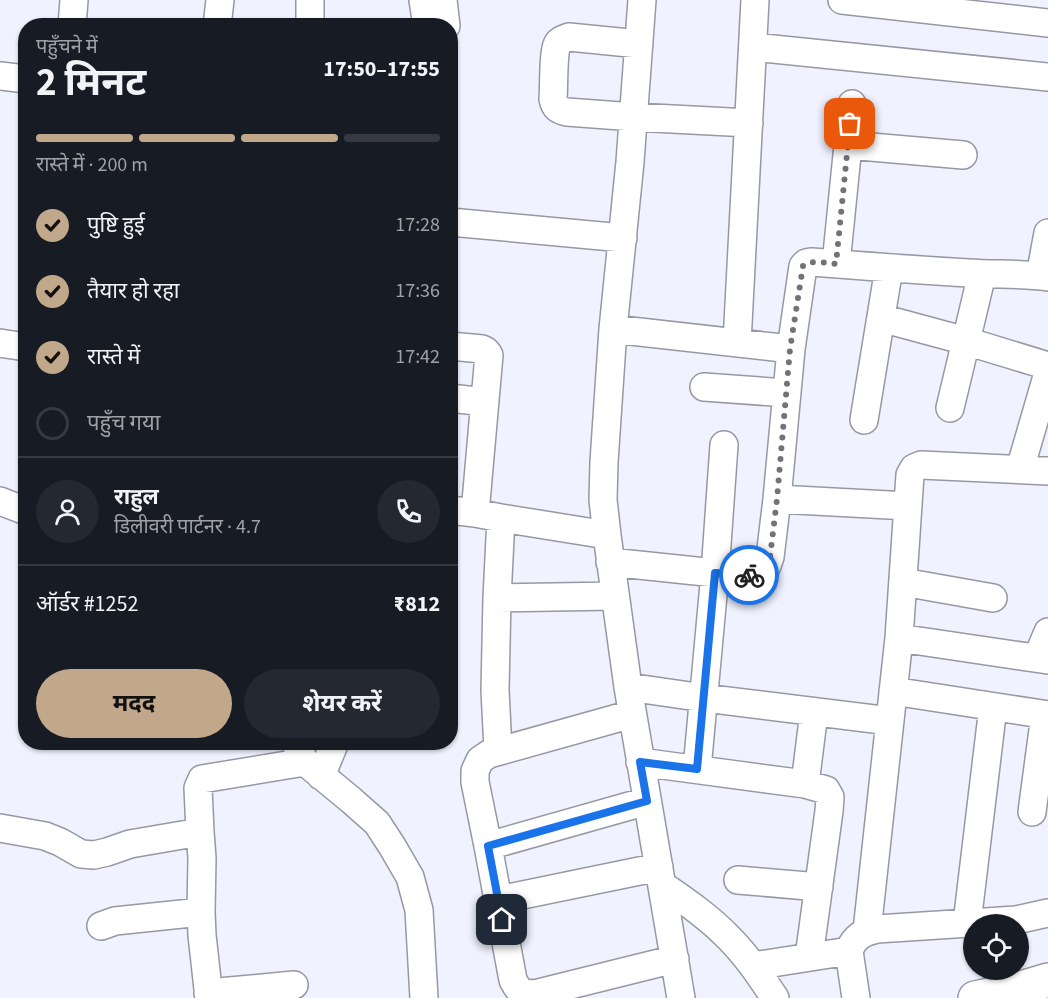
<!DOCTYPE html>
<html lang="hi">
<head>
<meta charset="utf-8">
<style>
  :root { --surface:#171b24; --page:#242831; --text:#f1f3f6; --muted:#9ea1a6; --line:#363941; --accent:#c1a88a }
  body { margin:0; font-family:"Source Sans 3","Noto Sans Devanagari",sans-serif; background:var(--page); color:var(--text); height:100vh; display:flex; flex-direction:column; font-size:22px; white-space:nowrap }
  * { box-sizing:border-box; margin:0 }
  p { font-size:20px; color:var(--muted) }
  .icon { flex:none; width:33px; height:33px; fill:none; stroke:currentColor; stroke-width:2; stroke-linecap:round; stroke-linejoin:round }
  .map { position:relative; flex:1; overflow:hidden }
  .drawer { position:absolute; left:18px; top:18px; width:440px; height:732px; display:flex; flex-direction:column; background:var(--surface); border-radius:24px; box-shadow:0 2px 4px #0004 }
  .drawer>* { flex:none }
  .fabs { position:absolute; left:963px; top:914px; display:grid; gap:12px }
  .fabs a { display:grid; place-items:center; width:66px; height:66px; border-radius:50%; background:var(--surface); box-shadow:0 2px 4px #0004; font-size:30px }
  .pin { position:absolute; display:grid; place-items:center; width:51px; height:51px; color:#fff; margin:-26px; border-radius:12px; box-shadow:0 3px 9px #0006 }
  .courier { position:absolute; display:grid; place-items:center; width:60px; height:60px; margin:-30px; border:4px solid #1a73e8; border-radius:50%; background:#fff; color:#222; box-shadow:0 2px 8px #0007 }
  .headline em { font-style:normal; font-weight:700 }
  .headline div { display:flex; flex-direction:column-reverse }
  .headline { display:flex; align-items:center; justify-content:space-between; height:102px; padding:0 18px }
  h1 { font-size:39px; font-weight:700; line-height:45px }
  .bar { display:grid; grid-template-columns:repeat(4,1fr); gap:9px 6px; align-content:center; height:72px; padding:0 18px }
  .bar i { height:8px; border-radius:4px; background:var(--line) }
  .bar .selected { background:var(--accent) }
  .bar p { grid-column:span 4 }
  .line { display:flex; align-items:center; gap:15px; padding:0 18px; border-top:2px solid var(--line) }
  .line div { flex:1 }
  .round { display:grid; place-items:center; flex:none; width:63px; height:63px; border-radius:32px; background:var(--page) }
  ol { padding:0 18px; list-style:none }
  li { display:flex; align-items:center; gap:18px; height:66px }
  li p { margin-inline-start:auto }
  li .icon { padding:6px; border-radius:50%; background:var(--accent); color:#111; stroke-width:4 }
  li:last-child { color:var(--muted) }
  li i { width:33px; height:33px; border:3px solid var(--line); border-radius:50% }
  .button { display:flex; gap:12px; margin-top:auto; padding:12px 18px }
  .button a { flex:1; height:69px; border-radius:36px; background:var(--accent); color:#111; font-size:24px; font-weight:700; line-height:69px; text-align:center }
  .button a+a { background:var(--page); color:var(--text) }
  .map>svg:first-child { display:block }
</style>
</head>
<body>
<div class="map">
<svg width="1048" height="998" viewBox="0 0 1048 998">
  <rect width="100%" height="100%" fill="#f0f3ff"/>
  <g fill="none" stroke-linecap="round" stroke-linejoin="round">
    <defs>
      <path id="minor" d="M423 0 427 26
        M443 0 446 26
        M642 0 630 162 613 329 604 462 603 500 607 535 628 687 681 998
        M842 0 1048 23
        M72 26 74 0
        M217 26 220 0
        M310 26V0
        M639 44 569 37C564 39 559 40 557 45 553 54 554 88 553 99 555 108 558 110 567 112L634 117 749 123
        M753 47 1048 77
        M0 76 26 79
        M848 145 852 104
        M450 222 623 238
        M836 264 848 145 963 155
        M1040 276 1048 233
        M881 318 966 341 1048 366
        M613 329 791 349
        M0 343 26 347
        M737 343 755 0
        M450 346 482 349 486 351 489 355 475 513
        M704 387 787 393
        M450 398 485 402
        M950 408 982 274
        M864 420 889 268
        M1020 469 1048 373
        M777 499 908 506
        M0 501 26 511
        M450 510 475 513 501 518 607 535
        M610 562 715 573 724 445
        M903 582 993 598
        M497 598 615 596
        M899 638 1048 660
        M1037 658 1048 632
        M628 687 704 698 890 721
        M893 691 1048 715
        M632 714 489 754 480 760 475 771V782L488 846 513 980C519 992 521 993 534 994L675 959
        M295 742 305 762 351 800 377 823 392 846 410 877 419 910 424 998
        M498 750 495 690 497 598 501 518
        M640 762 805 784 826 790 830 797 829 811 809 957
        M697 769 715 573C724 574 752 577 760 574 766 571 768 563 770 557L777 499 791 349 803 266 806 263 811 262C864 266 916 270 969 273 995 275 1022 273 1048 277
        M321 776 335 742
        M805 784 814 712
        M1032 812 1045 715
        M0 828 45 836 60 842 81 854 94 855 107 852 130 844 200 832 198 788 202 779 305 762
        M200 832 202 858 201 912 202 935 209 998
        M488 846 647 801
        M738 880 819 887
        M662 885C685 901 709 917 729 938 747 956 761 977 775 998
        M498 900 659 867
        M967 923 993 707
        M101 926 115 921 201 912
        M867 931 899 638 910 475 914 468 921 465 1048 471
        M849 951 856 998
        M753 966 849 951C854 937 863 932 877 929L1016 920 1048 913
        M208 993 294 985"/>
      <path id="major" d="M975 998 1018 989 1048 980"/>
    </defs>
    <use href="#minor" stroke="#9698a3" stroke-width="30"/>
    <use href="#major" stroke="#9698a3" stroke-width="36"/>
    <use href="#minor" stroke="#fff" stroke-width="27"/>
    <use href="#major" stroke="#fff" stroke-width="33"/>
  </g>
  <g fill="none" stroke-linecap="round" stroke-linejoin="round">
    <path stroke="#71737a" stroke-width="6" stroke-dasharray="0 10.8" d="M749 575 761 573 768 565 770 557 777 499 790 349 803 266C812 259 825 263 836 264L850 124"/>
    <path stroke="#1a73e8" stroke-width="8" d="M502 920 488 846 647 801 640 762 697 769 715 573 749 575"/>
  </g>
</svg>
<div class="fabs">
<a><svg class="icon" aria-label="locate" viewBox="0 0 24 24"><circle cx="12" cy="12" r="6"/><path d="M12 2v4M12 18v4M2 12h4M18 12h4"/></svg></a>
</div>
<div class="pin" style="left:850px;top:124px;background:#ea580c"><svg class="icon" aria-label="bag" viewBox="0 0 24 24"><path d="M5 8h14l-1 12H6zM9 8a3 3 0 0 1 6 0"/></svg></div>
<div class="pin" style="left:502px;top:920px;background:#1f2937"><svg class="icon" aria-label="home" viewBox="0 0 24 24"><path d="M3 11l9-7 9 7M6 9v11h12V9"/></svg></div>
<div class="courier" style="left:749px;top:575px"><svg class="icon" aria-label="bike" viewBox="0 0 24 24"><circle cx="6" cy="16" r="4"/><circle cx="18" cy="16" r="4"/><path d="M6 16l4-8h5l3 8M10 8l3 8H6M13 5h3"/></svg></div>
<section class="drawer">
<div class="headline"><div><h1>2 मिनट</h1><p>पहुँचने में</p></div><em>17:50–17:55</em></div>
<div class="bar"><i class="selected"></i><i class="selected"></i><i class="selected"></i><i></i><p>रास्ते में · 200 m</p></div>
<ol>
<li><svg class="icon" aria-label="check" viewBox="0 0 24 24"><path d="M5 12l5 5 9-10"/></svg>पुष्टि हुई<p>17:28</p></li>
<li><svg class="icon" aria-label="check" viewBox="0 0 24 24"><path d="M5 12l5 5 9-10"/></svg>तैयार हो रहा<p>17:36</p></li>
<li><svg class="icon" aria-label="check" viewBox="0 0 24 24"><path d="M5 12l5 5 9-10"/></svg>रास्ते में<p>17:42</p></li>
<li><i></i>पहुँच गया</li>
</ol>
<div class="line" style="height:108px"><a class="round"><svg class="icon" aria-label="person" viewBox="0 0 24 24"><circle cx="12" cy="8" r="4"/><path d="M4 21q1-7 8-7t8 7"/></svg></a><div><b>राहुल</b><p>डिलीवरी पार्टनर · 4.7</p></div><a class="round"><svg class="icon" aria-label="phone" viewBox="0 0 24 24"><path d="M5 4h4l2 5-3 2q2 4 5 5l2-3 5 2v4C11 20 4 13 5 4z"/></svg></a></div>
<div class="line" style="height:78px"><div>ऑर्डर #1252</div><b>₹812</b></div>
<div class="button"><a>मदद</a><a>शेयर करें</a></div>
</section>
</div>
</body>
</html>
